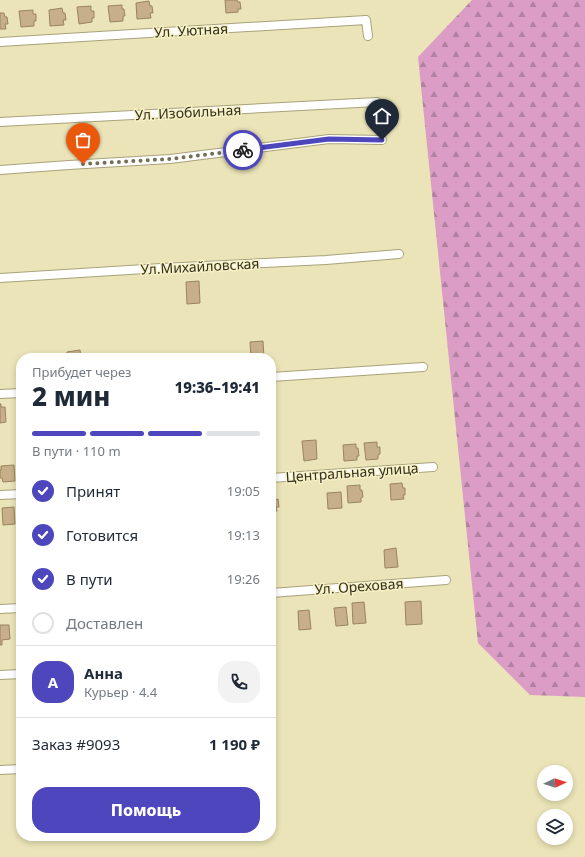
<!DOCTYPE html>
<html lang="ru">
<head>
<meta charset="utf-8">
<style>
  :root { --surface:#fff; --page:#f2f2f3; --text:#1f2937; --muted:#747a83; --line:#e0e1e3; --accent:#4d46bc }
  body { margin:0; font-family:"Noto Sans",sans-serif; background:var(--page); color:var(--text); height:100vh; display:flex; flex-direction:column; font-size:15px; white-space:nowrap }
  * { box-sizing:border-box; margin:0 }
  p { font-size:13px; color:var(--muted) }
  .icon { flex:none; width:22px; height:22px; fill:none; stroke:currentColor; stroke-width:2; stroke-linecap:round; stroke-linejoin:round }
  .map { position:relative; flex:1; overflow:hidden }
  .details { position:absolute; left:16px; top:353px; width:260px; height:488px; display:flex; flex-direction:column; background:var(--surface); border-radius:16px; box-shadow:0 2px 6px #0003 }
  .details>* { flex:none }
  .needle { width:26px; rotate:86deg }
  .tools { position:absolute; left:537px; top:765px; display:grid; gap:8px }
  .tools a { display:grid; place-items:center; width:36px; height:36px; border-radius:50%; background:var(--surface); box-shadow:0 2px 6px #0003; font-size:20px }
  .pin { position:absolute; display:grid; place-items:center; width:34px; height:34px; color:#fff; margin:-41px -17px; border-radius:50% 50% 50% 0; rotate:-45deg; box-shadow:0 0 4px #0007 }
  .pin .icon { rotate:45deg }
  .courier { position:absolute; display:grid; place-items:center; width:40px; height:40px; margin:-20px; border:3px solid #4d46bc; border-radius:50%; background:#fff; color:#222; box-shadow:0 1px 5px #0007 }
  .headline em { font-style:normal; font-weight:800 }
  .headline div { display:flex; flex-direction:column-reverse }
  .headline { display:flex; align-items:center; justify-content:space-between; height:68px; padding:0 16px }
  h1 { font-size:26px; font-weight:800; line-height:30px }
  .bar { display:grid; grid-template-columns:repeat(4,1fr); gap:6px 4px; align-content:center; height:48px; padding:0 16px }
  .bar i { height:5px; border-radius:3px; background:var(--line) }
  .bar .active { background:var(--accent) }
  .bar p { grid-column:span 4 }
  .line { display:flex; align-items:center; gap:10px; padding:0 16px; border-top:1px solid var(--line) }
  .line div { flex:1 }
  .round { display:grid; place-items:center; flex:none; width:42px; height:42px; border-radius:16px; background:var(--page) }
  ol { padding:0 16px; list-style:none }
  li { display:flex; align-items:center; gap:12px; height:44px }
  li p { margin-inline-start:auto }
  li .icon { padding:4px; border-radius:50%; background:var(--accent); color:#fff; stroke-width:4 }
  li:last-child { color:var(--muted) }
  li i { width:22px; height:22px; border:2px solid var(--line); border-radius:50% }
  .primary-button { display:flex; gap:8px; margin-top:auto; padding:8px 16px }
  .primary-button a { flex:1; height:46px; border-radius:16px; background:var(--accent); color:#fff; font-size:16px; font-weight:800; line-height:46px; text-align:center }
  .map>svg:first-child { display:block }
</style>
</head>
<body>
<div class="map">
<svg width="585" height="857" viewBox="0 0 585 857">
  <defs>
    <pattern id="forest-firs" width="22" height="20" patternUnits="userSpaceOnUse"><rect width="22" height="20" fill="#db9cc6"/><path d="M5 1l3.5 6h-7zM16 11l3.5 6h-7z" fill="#b280a0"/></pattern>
  </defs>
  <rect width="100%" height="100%" fill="#ebe4b8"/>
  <path fill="url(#forest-firs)" d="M472 0H585V697L530 695 478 643 418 57Z"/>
  <path fill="#c6af89" stroke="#9a8460" d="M225 0H237L238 2H240L241 9H238V12L226 13Z
    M149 1 150 6H152L153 13H150L151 18 137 19 136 3Z
    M122 5V9H124L125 16H123V21L110 22 108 6Z
    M91 6V11H94V18H92V22L79 24 77 7Z
    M62 8 63 13H65L66 20H63L64 25 50 26 49 10Z
    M33 10V14H36V21H34V26L21 27 19 11Z
    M0 13H4L5 17H7L8 24H5L6 29H0Z
    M199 281 200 303 187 304 186 282Z
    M263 341 264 358H251L250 342Z
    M80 350 81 358H67V352Z
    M243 354 244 358H232V355Z
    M0 404H1V407H5L6 422 0 423Z
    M316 440 317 459 304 461 302 441Z
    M377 442V447H380V454L378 455V459L366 460 364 443Z
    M356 444V448H358L359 456H357V460L344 461 343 445Z
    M14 465 15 481 3 482 2 478H0V470H1V466Z
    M402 483 403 488H405V495H403L404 499 391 500 390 484Z
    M360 485V490H362L363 497 361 498V502L348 503 347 486Z
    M341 492 342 508 328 509 327 493Z
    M271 495H275L276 500 278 499 279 507H276L277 511 271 512Z
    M14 507 15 524 3 525 2 508Z
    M396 548 398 567 385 568 384 550Z
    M421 601 422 624 406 625 405 602Z
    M364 602 366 623 353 624 352 603Z
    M346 607 348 625 336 626 334 608Z
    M309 610 311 629 299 630 298 611Z
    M0 625H9L10 639 2 640V645H0Z"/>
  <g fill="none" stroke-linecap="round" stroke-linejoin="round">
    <defs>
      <path id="street" d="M0 42 366 20 368 36
        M0 122 377 102
        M0 170 69 165 170 159 329 139 382 140
        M0 278 161 268 326 260 399 254
        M271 377 423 367
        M0 394 21 393
        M271 478 433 467
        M0 495 21 494
        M271 593 446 580
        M0 609 21 608
        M0 675 21 674
        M0 770 21 769"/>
    </defs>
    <use href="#street" stroke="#a9a279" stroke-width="10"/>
    <use href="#street" stroke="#fff" stroke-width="8"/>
  </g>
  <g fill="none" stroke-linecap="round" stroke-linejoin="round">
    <path stroke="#736f55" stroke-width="4" stroke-dasharray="0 7.2" d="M83 164 170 159 243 150"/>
    <path stroke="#4d46bc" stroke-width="5" d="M243 150 329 139 382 140"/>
  </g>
  <g text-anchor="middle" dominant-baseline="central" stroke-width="3" stroke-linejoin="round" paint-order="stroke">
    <g font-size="14" fill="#33301f" stroke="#f8f1c5">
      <text transform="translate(191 30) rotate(-3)">Ул. Уютная</text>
      <text transform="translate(188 112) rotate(-3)">Ул. Изобильная</text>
      <text transform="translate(200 266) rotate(-3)">Ул.Михайловская</text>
      <text transform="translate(352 472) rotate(-4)">Центральная улица</text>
      <text transform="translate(359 586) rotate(-4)">Ул. Ореховая</text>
    </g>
  </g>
</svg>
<div class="tools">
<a><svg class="needle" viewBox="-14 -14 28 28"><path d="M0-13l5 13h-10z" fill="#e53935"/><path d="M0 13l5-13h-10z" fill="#747a83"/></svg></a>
<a><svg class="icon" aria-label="layers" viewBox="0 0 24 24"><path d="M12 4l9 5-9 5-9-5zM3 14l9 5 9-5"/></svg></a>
</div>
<div class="pin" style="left:83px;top:164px;background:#ea580c"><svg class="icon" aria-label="bag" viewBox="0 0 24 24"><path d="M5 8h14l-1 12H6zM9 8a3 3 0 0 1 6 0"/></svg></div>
<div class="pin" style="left:382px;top:140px;background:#1f2937"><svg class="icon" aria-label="home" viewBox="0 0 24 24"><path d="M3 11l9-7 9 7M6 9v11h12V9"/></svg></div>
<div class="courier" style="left:243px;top:150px"><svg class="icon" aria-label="bike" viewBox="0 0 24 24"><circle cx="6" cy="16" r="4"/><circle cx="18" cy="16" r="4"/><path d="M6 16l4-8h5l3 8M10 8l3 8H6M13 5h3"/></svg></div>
<section class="details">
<div class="headline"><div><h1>2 мин</h1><p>Прибудет через</p></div><em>19:36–19:41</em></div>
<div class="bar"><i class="active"></i><i class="active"></i><i class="active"></i><i></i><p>В пути · 110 m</p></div>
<ol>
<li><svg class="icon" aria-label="check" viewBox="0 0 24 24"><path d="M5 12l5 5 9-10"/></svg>Принят<p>19:05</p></li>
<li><svg class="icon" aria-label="check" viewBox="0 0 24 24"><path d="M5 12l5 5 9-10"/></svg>Готовится<p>19:13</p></li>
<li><svg class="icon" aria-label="check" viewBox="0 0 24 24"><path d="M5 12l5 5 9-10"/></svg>В пути<p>19:26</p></li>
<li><i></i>Доставлен</li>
</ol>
<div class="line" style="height:72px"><b class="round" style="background:var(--accent);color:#fff">А</b><div><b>Анна</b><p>Курьер · 4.4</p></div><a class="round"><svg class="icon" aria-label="phone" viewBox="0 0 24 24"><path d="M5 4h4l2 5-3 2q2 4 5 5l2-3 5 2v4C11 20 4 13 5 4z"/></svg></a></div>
<div class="line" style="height:52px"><div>Заказ #9093</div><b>1 190 ₽</b></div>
<div class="primary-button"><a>Помощь</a></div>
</section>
</div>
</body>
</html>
